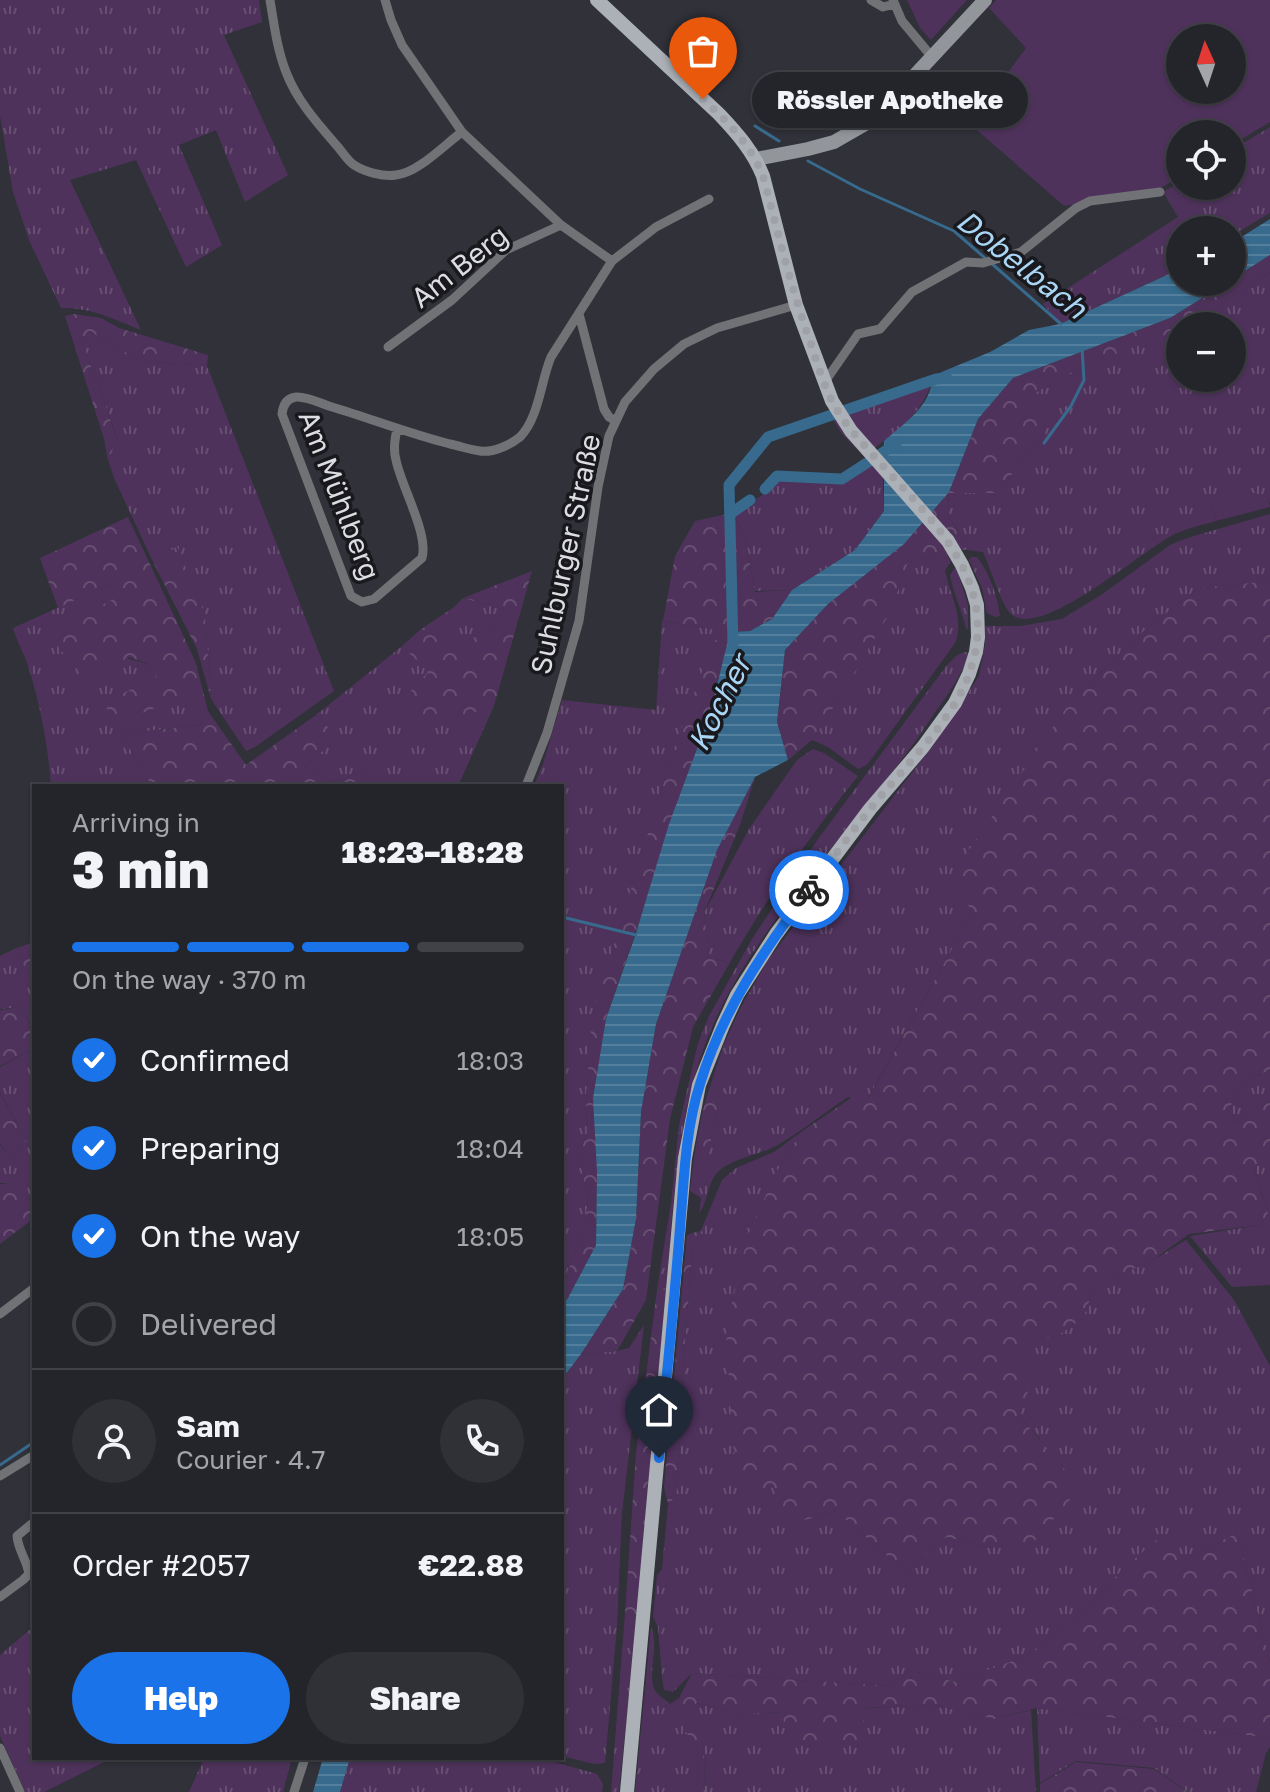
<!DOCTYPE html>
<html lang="en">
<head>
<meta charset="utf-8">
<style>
  :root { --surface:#24252b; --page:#303137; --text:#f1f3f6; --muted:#a3a5a9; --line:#414247; --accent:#1a73e8 }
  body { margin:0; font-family:"Golos Text",sans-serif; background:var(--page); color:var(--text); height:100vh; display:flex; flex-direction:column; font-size:30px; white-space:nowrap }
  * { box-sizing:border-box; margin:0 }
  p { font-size:26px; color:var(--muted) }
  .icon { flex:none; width:44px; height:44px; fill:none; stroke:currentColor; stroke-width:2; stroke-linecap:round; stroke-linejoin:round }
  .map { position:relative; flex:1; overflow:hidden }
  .side { position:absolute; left:32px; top:784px; width:532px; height:976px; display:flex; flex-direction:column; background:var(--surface); border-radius:0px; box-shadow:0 2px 6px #0004,0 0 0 2px var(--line) }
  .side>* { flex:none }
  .needle { width:52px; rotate:357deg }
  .controls { position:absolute; left:1166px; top:24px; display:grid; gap:16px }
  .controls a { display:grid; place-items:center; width:80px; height:80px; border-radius:50%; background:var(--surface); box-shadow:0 2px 6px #0004,0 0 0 2px var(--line); font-size:40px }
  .pin { position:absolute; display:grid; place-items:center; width:68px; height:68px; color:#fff; margin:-82px -34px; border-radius:50% 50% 50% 0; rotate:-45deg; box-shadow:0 0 8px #0007 }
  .pin .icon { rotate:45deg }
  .courier { position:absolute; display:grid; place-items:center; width:80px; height:80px; margin:-40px; border:6px solid #1a73e8; border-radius:50%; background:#fff; color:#222; box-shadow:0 2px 10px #0007 }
  .bubble { position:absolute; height:56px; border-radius:28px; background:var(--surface); box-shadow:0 2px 6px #0004,0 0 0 2px var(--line); font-size:26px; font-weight:800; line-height:56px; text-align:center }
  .head em { font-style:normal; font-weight:800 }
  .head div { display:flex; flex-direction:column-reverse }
  .head { display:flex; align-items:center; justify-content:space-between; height:136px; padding:0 40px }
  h1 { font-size:52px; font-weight:800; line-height:60px }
  .bar { display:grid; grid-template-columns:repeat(4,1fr); gap:12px 8px; align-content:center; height:96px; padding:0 40px }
  .bar i { height:10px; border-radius:6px; background:var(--line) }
  .bar .active { background:var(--accent) }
  .bar p { grid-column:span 4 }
  .line { display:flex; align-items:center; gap:20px; padding:0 40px; border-top:2px solid var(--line) }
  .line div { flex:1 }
  .round { display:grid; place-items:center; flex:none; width:84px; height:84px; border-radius:42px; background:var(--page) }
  ol { padding:0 40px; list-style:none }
  li { display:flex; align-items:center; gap:24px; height:88px }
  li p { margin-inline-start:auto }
  li .icon { padding:8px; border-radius:50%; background:var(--accent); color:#fff; stroke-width:4 }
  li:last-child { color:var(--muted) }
  li i { width:44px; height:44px; border:4px solid var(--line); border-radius:50% }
  .cta { display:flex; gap:16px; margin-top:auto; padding:16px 40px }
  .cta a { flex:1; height:92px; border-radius:48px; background:var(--accent); color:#fff; font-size:32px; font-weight:800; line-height:92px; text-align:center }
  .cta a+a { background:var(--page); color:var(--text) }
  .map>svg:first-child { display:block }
</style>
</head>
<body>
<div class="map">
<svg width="1270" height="1792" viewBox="0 0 1270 1792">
  <defs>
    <pattern id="grass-tufts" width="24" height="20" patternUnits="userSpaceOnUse" patternTransform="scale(2)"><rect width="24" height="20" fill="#4e325b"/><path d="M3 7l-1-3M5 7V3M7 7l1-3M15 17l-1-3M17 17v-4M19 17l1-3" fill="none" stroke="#674f72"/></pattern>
    <pattern id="forest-crowns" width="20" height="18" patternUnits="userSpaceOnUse" patternTransform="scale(2)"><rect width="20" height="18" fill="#4e325b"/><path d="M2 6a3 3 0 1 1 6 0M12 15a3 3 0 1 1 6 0" fill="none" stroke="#674f72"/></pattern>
    <pattern id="water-rules" width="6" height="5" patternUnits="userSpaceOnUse" patternTransform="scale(2)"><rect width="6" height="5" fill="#376a8c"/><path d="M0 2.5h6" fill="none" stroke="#537f9c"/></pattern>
  </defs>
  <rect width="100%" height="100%" fill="#303139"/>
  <path fill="url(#grass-tufts)" d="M0 0H259L262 22 224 35 288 175 245 202 216 130 179 145 222 245 186 267 136 160 70 180 141 330C114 319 90 307 61 308L29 240 13 192 0 116Z
    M1270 127V213L1243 229 1232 239V230H1180V269L1060 324 1043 304 1178 217 1163 192 1180 182V186H1232V150Z
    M1270 272V503L1267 498 1212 502 1216 521C1202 525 1188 528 1175 534 1144 548 1041 641 1011 614 1002 606 989 565 983 552L967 550 948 514 949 492 1000 493 1020 461 1043 440 1044 418 1027 397 1075 370 1180 328V378H1232V326H1183Z
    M89 331 141 361 207 366 334 691 255 747 246 751 211 699 205 615 177 547 154 564 114 478 107 456 118 440 82 341Z
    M933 378C922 417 894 433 864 456L842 434 831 416 902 394Z
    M882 455 884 511 855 550 792 590 755 591 745 537 733 514 761 496 778 479 845 481Z
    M1270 514V581L1198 588 1144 631 1071 701 973 912 868 1098H851L848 1097C825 1112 798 1134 774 1147 757 1155 737 1158 721 1169 706 1181 709 1202 699 1213L701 1198 690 1191 694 1157 708 1158 716 1111 723 1090 710 1086 724 1044 741 1007 768 960 934 744 979 676 985 645V626H1020L1062 619 1101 595 1170 545 1187 538Z
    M948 557 951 561 945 571C950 594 965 620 955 643L867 765 858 769 828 747 812 740 835 705 890 611 908 562 927 558 939 561Z
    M971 557H977C990 574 997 594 1000 616L995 617 987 613 982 588 969 560Z
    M956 566 968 605V629H966C962 610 953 593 950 575Z
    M110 584 118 598 49 636 151 665 158 678 196 691 201 725 121 734 152 786H51C48 746 41 708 29 669 25 655 17 642 13 628Z
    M463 598 506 610 502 628 477 633 464 654 421 629 453 608Z
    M662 621 730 632 676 742 593 1016 586 1097 587 1137 578 1149 588 1201 582 1240 562 1283V786H534L543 764 562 700 656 710Z
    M402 646 429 672 430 727 494 706 458 786H370L363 771 334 782 304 766 338 738 316 715Z
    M965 652 969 653C962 675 949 693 936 711 906 757 871 799 837 841 794 895 750 948 720 1010 677 1095 675 1195 666 1288L657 1290 671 1203 679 1125 698 1043 709 1016 752 939 818 839 947 665 957 655Z
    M813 749 824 753 858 776C810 835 767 898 729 964L709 955 704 913 749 829 797 760Z
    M14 949 34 983V1029L20 1007 0 1009V956Z
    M34 1048V1203L10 1183H0V1145L10 1155 27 1140 0 1093V1067Z
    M1270 1070V1101L1235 1124 1231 1105 1243 1082Z
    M801 1132 776 1173 772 1486 805 1520 836 1511 906 1572 946 1537 993 1548 1040 1439 1020 1416 1001 1350 1058 1335 1083 1318 1092 1294 1111 1278 1150 1262 1186 1240 1234 1300 1270 1366V1661L1237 1533 1186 1559 1159 1539 1125 1567 1082 1613 1026 1656 955 1682 910 1670 890 1686 692 1673 673 1692 664 1690 662 1677 658 1627 653 1617 657 1575 662 1569 668 1504 676 1497 683 1369 692 1252 722 1180 736 1168 774 1152Z
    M1270 1151V1285L1232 1287 1190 1236 1261 1225 1268 1213 1254 1167Z
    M644 1325 622 1513 617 1626 605 1763 594 1764 562 1756V1379L581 1354 617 1351 629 1348Z
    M625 1613 637 1616 619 1792H611Z
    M34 1626V1758H112L44 1792H25L0 1736V1655Z
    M651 1627C659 1646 649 1666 653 1685 655 1695 664 1698 670 1704 682 1716 685 1736 698 1747L697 1792H635Z
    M695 1703 739 1714 935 1705 994 1719 1031 1710 1036 1792H705L704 1755Z
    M1037 1708 1270 1738V1747L1266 1753 1256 1792H1188L1154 1768 1076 1761 1040 1783Z
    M204 1758H292L283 1792H189Z
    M350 1758H540L597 1774 603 1784 602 1792H340Z"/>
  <path fill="url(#forest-crowns)" d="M1270 255V272L1183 326H1180L1175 331 1075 370 1028 397 1044 418 1045 435 1043 440 1020 461 1000 493H949L948 514 967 550H962L939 561 927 558 908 562 891 611 835 705 812 740 788 760 777 722 785 650 828 604 949 492 978 419 1013 378 1170 318 1228 282H1232V279Z
    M74 314 101 318 119 328 208 355 207 366 141 361 89 331 82 341 118 441 107 456 104 439 65 316Z
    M727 514 733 515 745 537 755 592 792 590 772 619 750 631 730 632 710 714 606 1019 597 1172 596 1245 568 1298 562 1305V1283L582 1240 588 1201 578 1149 587 1137 586 1097 592 1016 676 742 713 642 729 632 663 621 675 556 695 521Z
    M128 517 196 663 208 711 246 765 316 715 339 738 304 766 334 782 363 771 370 786H152L121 734 201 725 196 692 117 723 103 703 157 677 151 665 129 657 87 681 48 635 117 597 110 584 58 608 40 558Z
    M177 546 205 615 211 699 197 649 154 564Z
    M532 571 494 706 430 728 400 703 428 672 402 646 421 629 464 653 477 633 501 628 506 610 463 598Z
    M1270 581V1070L1243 1082 1231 1105 1235 1124 1270 1101V1151L1254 1168 1268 1213 1261 1225 1189 1234 1150 1262 1111 1278 1092 1294 1083 1318 1058 1335 1003 1350 1035 1369 1020 1416 1080 1488 1032 1544 1010 1539 993 1548 946 1537 906 1572 836 1511 805 1520 781 1508 772 1486 742 1495 732 1439 726 1328 748 1235 776 1173 801 1132 851 1098 869 1097 973 912 949 879 1071 701 1144 631 1198 588Z
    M755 777 740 825 704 913 709 955 729 964 693 1027 670 1119 646 1300 617 1351 581 1354 623 1289 636 1219 641 1112 656 1024 717 849Z
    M34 942V983L14 949Z
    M20 1007 34 1030V1048L0 1066V1010Z
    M710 1086 724 1090 716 1111 708 1159 694 1157 702 1113Z
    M0 1094 27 1140 10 1155 0 1144Z
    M10 1183 34 1203V1218L0 1244V1184Z
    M702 1230 692 1252 683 1369 676 1497 668 1504 664 1487 687 1235Z
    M666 1288 637 1616 625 1613 636 1453 657 1290Z
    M1237 1533 1270 1661V1738L1037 1708 994 1719 935 1705 864 1708 863 1741 791 1744 781 1712 739 1714 696 1703 704 1755 705 1792H697L698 1747 692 1742 670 1704 679 1698 692 1673 890 1686 910 1670 955 1682 1026 1656 1082 1613 1125 1567 1159 1538 1186 1559Z
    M1076 1762 1154 1769 1187 1792H1040V1784Z"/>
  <path fill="#4e325b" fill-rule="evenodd" d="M907 0H967L931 40 920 28Z
    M996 0H1270V122L1232 145V134H1180V176L1161 188 1064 206 970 124 1026 48 989 8ZM1180 38H1232V90H1180Z
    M1248 491 1268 498 1270 507 1216 521 1212 502Z"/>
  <path fill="url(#water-rules)" d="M1270 219V255L1232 279V243Z
    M1180 269V282H1228L1170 318 1013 378 978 419 949 492 904 544 828 604 785 650 777 722 788 760 755 777 717 850 656 1024 641 1112 636 1219 623 1289 581 1354 562 1379V1305L568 1298 596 1245 597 1172 593 1098 606 1019 636 933 669 824 710 714 730 632 750 631 772 619 792 590 855 550 884 511V441C904 423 933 405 932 376L990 352 1029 330 1060 324Z
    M323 1758H350L340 1792H313Z"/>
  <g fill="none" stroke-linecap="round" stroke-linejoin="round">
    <path stroke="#376a8c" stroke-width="3" d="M755 126 779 141
      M808 161 860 189 954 231 985 258
      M991 263 1061 324
      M1044 443 1071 406 1084 380 1082 348
      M562 917 636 935
      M0 1465 34 1442"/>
    <path stroke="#376a8c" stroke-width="11" d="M765 489 777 476 842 479 896 444
      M730 514 750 500
      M733 645 729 485 768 437 936 379 947 378"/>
    <path stroke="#707275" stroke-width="9" d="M270 0C274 24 277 49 286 72 297 101 318 124 338 147 343 153 348 161 354 165 365 172 383 177 396 175 418 173 444 145 462 132
      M385 0 391 20 402 45 462 132 561 225 612 261
      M871 0 883 7 895 4
      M893 0 902 21 932 57
      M579 314 604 409 609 417 616 421
      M388 347 452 300 506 250 561 225
      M824 383 858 334 880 329 912 292 966 262 983 263 1021 252 1076 208 1090 201 1160 192
      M397 429C395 439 393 449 396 460 401 486 429 534 422 558L374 599 362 602 351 596 282 414C283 405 287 398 296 397 307 396 322 404 332 407 372 419 410 434 450 444 460 446 470 450 480 451 493 453 510 445 520 437 539 418 541 380 551 357L612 261 656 227 709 199
      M526 786 547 733 579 621 598 487 609 436 625 402 654 369 684 344 717 328 796 305
      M0 1314 34 1288
      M0 1476 34 1455
      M0 1597 23 1580 29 1574C27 1560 18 1550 17 1536L34 1522
      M0 1748 20 1792
      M294 1792 305 1758"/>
    <path stroke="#92969b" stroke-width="14" d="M756 159 808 149 834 142 874 119 985 0"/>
    <path stroke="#acb1b8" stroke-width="14" d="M597 0 719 114C737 133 753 151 763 176L796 305 832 401 851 431 948 541 962 565 972 588 977 605 978 637 976 652 969 674 955 703 923 747 870 809 776 934 737 995 723 1025 699 1085 685 1158 627 1792"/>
  </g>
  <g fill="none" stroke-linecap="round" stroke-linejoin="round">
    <path stroke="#a0a1a7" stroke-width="8" stroke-dasharray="0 14.4" d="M703 99C728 122 750 144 763 176 778 232 791 289 811 344 817 363 823 383 832 401 842 421 857 437 872 454 927 516 1002 578 970 671 954 720 903 768 871 808 850 834 830 862 809 890"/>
    <path stroke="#1a73e8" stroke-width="10" d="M659 1458C666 1382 674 1305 680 1228 684 1180 685 1131 700 1084 722 1011 764 950 809 890"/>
  </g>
  <g text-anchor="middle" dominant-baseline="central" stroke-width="7" stroke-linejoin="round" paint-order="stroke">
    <g font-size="28" fill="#dcdde2" stroke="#19191d">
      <text transform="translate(459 266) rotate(-38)">Am Berg</text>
      <text transform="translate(340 495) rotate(69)">Am Mühlberg</text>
      <text transform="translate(565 554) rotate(-78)">Suhlburger Straße</text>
    </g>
    <g font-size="30" font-style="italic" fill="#aad6f6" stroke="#19191d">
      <text transform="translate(1022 264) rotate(38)">Dobelbach</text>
      <text transform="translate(719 703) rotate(-63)">Kocher</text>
    </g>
  </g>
</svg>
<div class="controls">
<a><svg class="needle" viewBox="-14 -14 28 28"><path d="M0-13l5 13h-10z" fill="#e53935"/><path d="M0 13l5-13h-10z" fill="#a3a5a9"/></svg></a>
<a><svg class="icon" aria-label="locate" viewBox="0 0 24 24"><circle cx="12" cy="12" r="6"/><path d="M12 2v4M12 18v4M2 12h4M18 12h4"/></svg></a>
<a>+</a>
<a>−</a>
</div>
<div class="pin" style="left:703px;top:99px;background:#ea580c"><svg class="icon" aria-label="bag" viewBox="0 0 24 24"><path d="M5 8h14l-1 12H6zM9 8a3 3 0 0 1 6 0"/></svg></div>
<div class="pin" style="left:659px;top:1458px;background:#1f2937"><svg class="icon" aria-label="home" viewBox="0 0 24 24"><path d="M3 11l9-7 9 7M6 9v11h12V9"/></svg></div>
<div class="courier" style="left:809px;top:890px"><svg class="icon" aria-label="bike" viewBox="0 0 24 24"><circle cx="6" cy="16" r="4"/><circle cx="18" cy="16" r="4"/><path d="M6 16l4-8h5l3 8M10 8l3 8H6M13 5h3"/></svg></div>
<div class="bubble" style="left:752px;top:72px;width:276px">Rössler Apotheke</div>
<section class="side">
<div class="head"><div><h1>3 min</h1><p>Arriving in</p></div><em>18:23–18:28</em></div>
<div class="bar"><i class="active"></i><i class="active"></i><i class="active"></i><i></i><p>On the way · 370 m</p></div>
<ol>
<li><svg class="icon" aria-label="check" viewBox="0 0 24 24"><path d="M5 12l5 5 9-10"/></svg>Confirmed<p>18:03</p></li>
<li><svg class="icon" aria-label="check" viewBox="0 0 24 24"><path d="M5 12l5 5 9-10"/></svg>Preparing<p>18:04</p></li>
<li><svg class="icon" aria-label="check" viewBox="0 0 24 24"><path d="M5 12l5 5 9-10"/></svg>On the way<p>18:05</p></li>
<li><i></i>Delivered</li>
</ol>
<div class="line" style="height:144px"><a class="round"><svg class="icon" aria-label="person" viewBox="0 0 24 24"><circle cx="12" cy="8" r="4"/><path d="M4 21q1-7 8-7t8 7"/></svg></a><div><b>Sam</b><p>Courier · 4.7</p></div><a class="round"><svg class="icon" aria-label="phone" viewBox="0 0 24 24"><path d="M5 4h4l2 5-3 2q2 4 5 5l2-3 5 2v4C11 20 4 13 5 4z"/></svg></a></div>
<div class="line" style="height:104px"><div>Order #2057</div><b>€22.88</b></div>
<div class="cta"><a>Help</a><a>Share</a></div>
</section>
</div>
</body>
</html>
